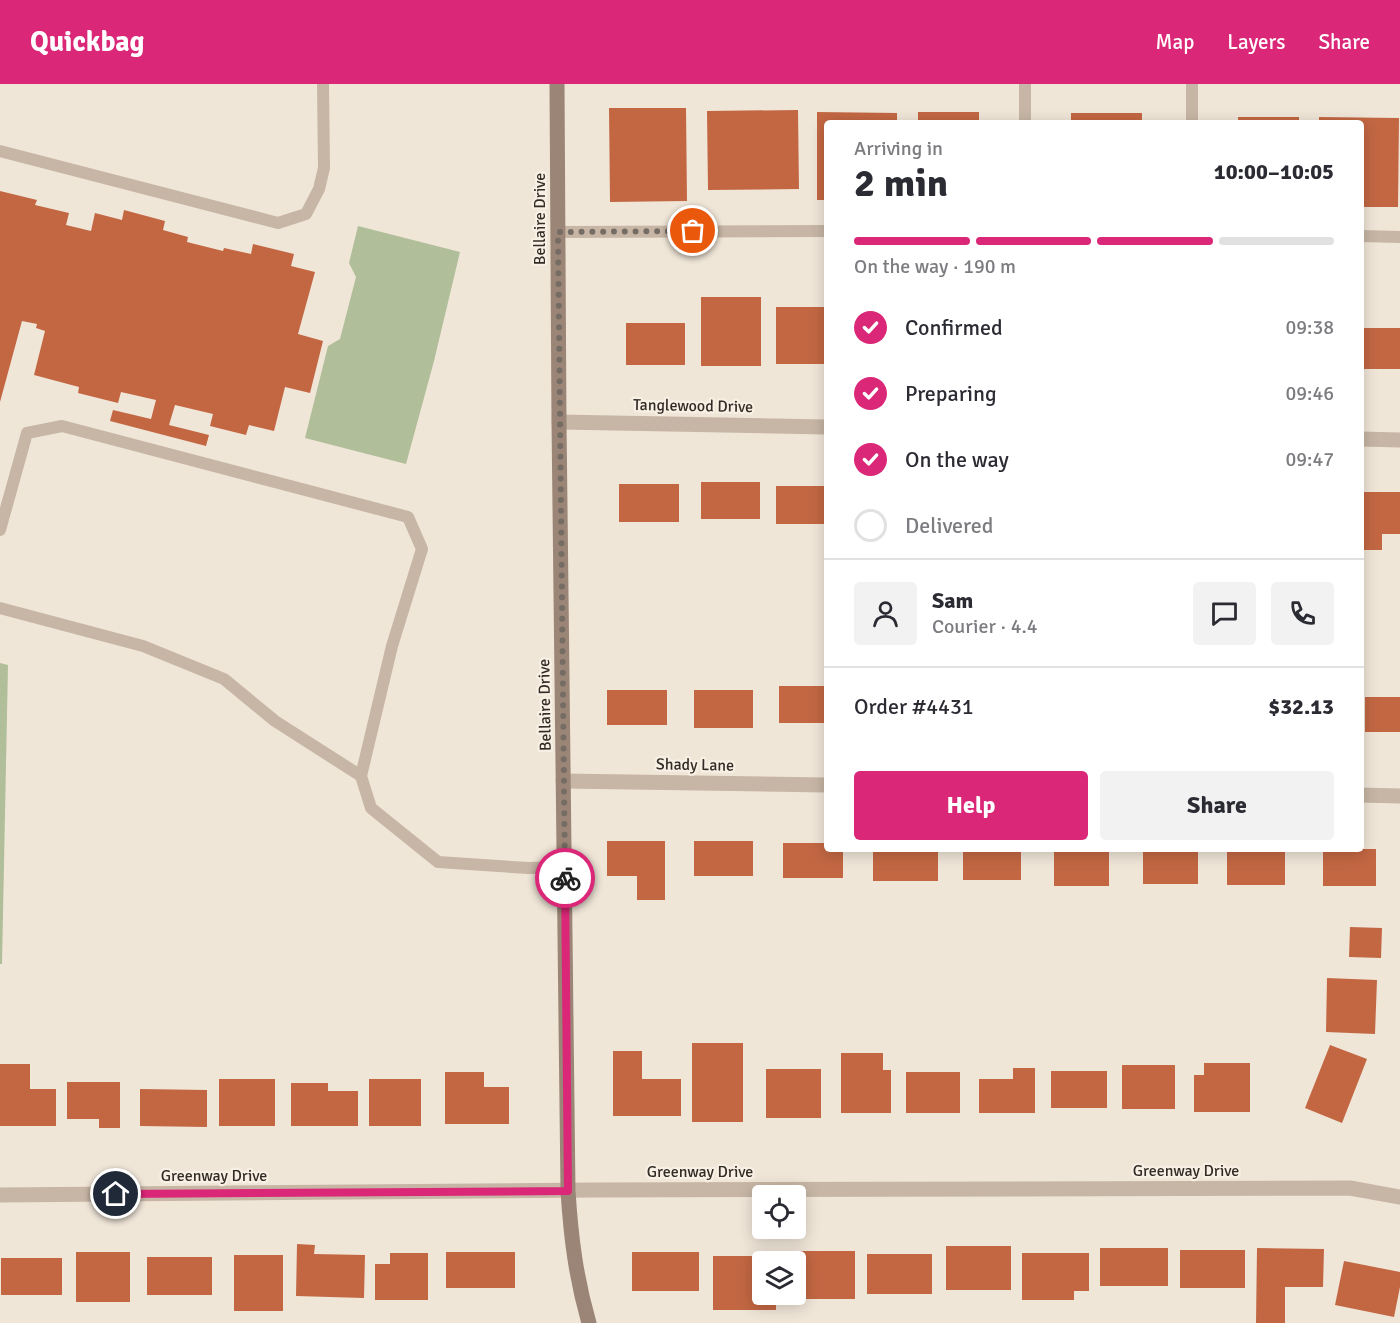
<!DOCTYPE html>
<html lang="en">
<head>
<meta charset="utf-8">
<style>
  :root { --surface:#fff; --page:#f2f2f3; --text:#2b2b33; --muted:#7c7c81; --line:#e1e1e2; --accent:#db2777 }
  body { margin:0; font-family:Signika,sans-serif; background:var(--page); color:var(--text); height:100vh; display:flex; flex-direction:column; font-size:22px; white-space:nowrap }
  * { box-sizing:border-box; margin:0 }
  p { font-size:20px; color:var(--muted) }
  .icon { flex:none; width:33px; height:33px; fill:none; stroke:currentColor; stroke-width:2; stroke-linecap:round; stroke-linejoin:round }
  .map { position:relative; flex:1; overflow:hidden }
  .panel { position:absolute; left:824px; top:36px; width:540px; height:732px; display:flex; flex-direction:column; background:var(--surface); border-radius:6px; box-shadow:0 3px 15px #0003 }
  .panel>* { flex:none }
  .fabs { position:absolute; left:752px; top:1101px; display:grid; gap:12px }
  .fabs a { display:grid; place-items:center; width:54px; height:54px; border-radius:6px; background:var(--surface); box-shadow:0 3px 15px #0003; font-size:30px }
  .pin { position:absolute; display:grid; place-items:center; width:51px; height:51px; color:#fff; margin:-26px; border:3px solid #fff; border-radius:50%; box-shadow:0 2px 6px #0007 }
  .courier { position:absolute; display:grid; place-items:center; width:60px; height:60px; margin:-30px; border:4px solid #db2777; border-radius:50%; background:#fff; color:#222; box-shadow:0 2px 8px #0007 }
  .summary em { font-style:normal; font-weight:700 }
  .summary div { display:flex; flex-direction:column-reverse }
  .summary { display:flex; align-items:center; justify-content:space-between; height:102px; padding:0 30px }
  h1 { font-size:39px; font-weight:700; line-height:45px }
  .bar { display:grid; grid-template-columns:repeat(4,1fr); gap:9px 6px; align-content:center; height:72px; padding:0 30px }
  .bar i { height:8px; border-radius:4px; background:var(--line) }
  .bar .current { background:var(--accent) }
  .bar p { grid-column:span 4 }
  .line { display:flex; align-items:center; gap:15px; padding:0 30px; border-top:2px solid var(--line) }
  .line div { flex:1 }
  .round { display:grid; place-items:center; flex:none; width:63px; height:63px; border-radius:6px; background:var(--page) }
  ol { padding:0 30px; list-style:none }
  li { display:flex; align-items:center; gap:18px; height:66px }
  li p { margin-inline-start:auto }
  li .icon { padding:6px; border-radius:50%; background:var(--accent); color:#fff; stroke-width:4 }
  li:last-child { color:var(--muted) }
  li i { width:33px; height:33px; border:3px solid var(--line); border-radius:50% }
  .cta { display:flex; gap:12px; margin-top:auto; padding:12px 30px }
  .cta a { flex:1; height:69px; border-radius:6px; background:var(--accent); color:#fff; font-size:24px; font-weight:700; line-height:69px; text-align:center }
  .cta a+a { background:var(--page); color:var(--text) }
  header { display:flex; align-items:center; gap:36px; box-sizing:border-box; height:84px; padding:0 30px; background:var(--accent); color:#fff }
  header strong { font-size:28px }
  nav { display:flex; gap:33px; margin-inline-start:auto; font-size:21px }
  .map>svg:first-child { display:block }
</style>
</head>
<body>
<header>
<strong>Quickbag</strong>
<nav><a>Map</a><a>Layers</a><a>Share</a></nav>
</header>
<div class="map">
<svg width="1400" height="1239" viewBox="0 0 1400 1239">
  <rect width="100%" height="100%" fill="#f0e6d8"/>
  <path fill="#b0be99" d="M358 142 460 168 434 277 406 380 305 354 328 262 340 255 356 193 349 179Z
    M0 579 8 581 2 880H0Z"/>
  <path fill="#c36743" d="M609 24H686L687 117 610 118Z
    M798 26 799 105 708 106 707 27Z
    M817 28 897 29V39H826V116H817Z
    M918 28H979V39H918Z
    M1071 29H1142V39H1071Z
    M1238 33H1299V39H1238Z
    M1319 33 1399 34 1398 123H1360V39H1319Z
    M0 107 37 116 35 121 69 129 66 141 91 147 95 129 122 136 124 126 165 137 163 146 188 153 187 158 223 167 224 164 251 170 253 160 294 170 291 182 315 188 298 250 323 257 310 309 285 303 274 347 249 341 246 351 210 342 213 330 175 321 169 341 209 351 206 362 110 337 113 326 151 335 156 316 121 308 118 319 78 309 79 303 34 291 45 247 36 244 37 240 22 237 0 318Z
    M701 213H761V282H701Z
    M776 223H826V280H776Z
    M626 239H685V281H626Z
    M1360 244H1400V285H1360Z
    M701 398H760V435H701Z
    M619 400H679V438H619Z
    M776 402H826V440H776Z
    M1360 408H1400V450H1382V466H1360Z
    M779 602H826V639H779Z
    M607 606H667V641H607Z
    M694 606H753V644H694Z
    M1365 613H1400V648H1365Z
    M607 757H665V816H637V792H607Z
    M694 757H753V792H694Z
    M783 759H826V765H843V794H783Z
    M873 765H938V797H873Z
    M963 765H1021V796H963Z
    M1054 765H1109V802H1054Z
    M1143 765H1198V800H1143Z
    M1227 765H1285V801H1227Z
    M1323 765H1376V802H1323Z
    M1350 843 1382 844 1381 874 1349 873Z
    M1327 894 1377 896 1375 950 1326 948Z
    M692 959H743V1038H692Z
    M1330 961 1367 975 1342 1039 1305 1024Z
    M613 967H642V995H681V1032H613Z
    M841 969H883V986H891V1029H841Z
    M1204 979H1250V1028H1194V991H1204Z
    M0 980H30V1005H56V1042H0Z
    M1122 981H1175V1025H1122Z
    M1013 984H1035V1029H979V995H1013Z
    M766 985H821V1034H766Z
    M1051 987H1107V1024H1051Z
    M445 988H484V1003H509V1040H445Z
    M906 988H960V1029H906Z
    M219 995H275V1042H219Z
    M369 995H421V1042H369Z
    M67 998H120V1044H99V1035H67Z
    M291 999H328V1007H358V1042H291Z
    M140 1005 207 1006V1043L140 1042Z
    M297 1160 315 1161 314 1170 365 1171 364 1214 296 1212Z
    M946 1162H1011V1206H946Z
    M1100 1164H1168V1202H1100Z
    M1257 1164 1324 1165 1323 1203H1285V1239H1256Z
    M1180 1166H1245V1204H1180Z
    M787 1167H855V1215H787V1210H795V1178H787Z
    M76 1168H130V1218H76Z
    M446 1168H515V1204H446Z
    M632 1168H699V1207H632Z
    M390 1169H428V1216H375V1180H390Z
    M1022 1169H1089V1207H1074V1216H1022Z
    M867 1170H932V1210H867Z
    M234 1171H283V1227H234Z
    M713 1172H776V1178H762V1210H776V1226H713Z
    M147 1173H212V1211H147Z
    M1 1174H62V1211H1Z
    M1344 1177 1400 1188V1203L1394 1233 1335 1221Z"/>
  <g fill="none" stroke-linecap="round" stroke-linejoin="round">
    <path stroke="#c7b6a5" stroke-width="12" d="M1025 0V39
      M1192 39V0
      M0 67 278 139 306 130 319 105 324 84 323 0
      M558 148 826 147
      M1360 152 1400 153
      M0 446 27 349 62 342 408 433 422 465 392 562 361 692 371 724 438 778 528 784 564 783
      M0 524 143 562 224 595 275 637 361 692"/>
    <path stroke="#c7b6a5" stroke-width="15" d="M559 338 826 343
      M1360 355 1400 356
      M563 697 826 701
      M1360 711 1400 712
      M0 1111 595 1106 1350 1104 1400 1113"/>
    <path stroke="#9b8576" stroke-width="15" d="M557 0 559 338 568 1107C571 1154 576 1194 589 1239"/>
  </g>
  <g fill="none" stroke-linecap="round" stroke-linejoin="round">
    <path stroke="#756c64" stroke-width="6" stroke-dasharray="0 10.8" d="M565 794 558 148 693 147"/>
    <path stroke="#db2777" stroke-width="8" d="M116 1110 568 1107 565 794"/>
  </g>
  <g text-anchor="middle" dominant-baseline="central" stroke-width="4.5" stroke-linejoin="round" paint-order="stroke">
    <g font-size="16" fill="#332b26" stroke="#f8f0e4">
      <text transform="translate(540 135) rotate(-90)">Bellaire Drive</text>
      <text transform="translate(693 322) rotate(1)">Tanglewood Drive</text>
      <text transform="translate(545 621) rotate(-91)">Bellaire Drive</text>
      <text transform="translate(695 681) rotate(1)">Shady Lane</text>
      <text x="1186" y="1087">Greenway Drive</text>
      <text x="700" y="1088">Greenway Drive</text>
      <text x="214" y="1092">Greenway Drive</text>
    </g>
  </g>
</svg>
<div class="fabs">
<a><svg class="icon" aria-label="locate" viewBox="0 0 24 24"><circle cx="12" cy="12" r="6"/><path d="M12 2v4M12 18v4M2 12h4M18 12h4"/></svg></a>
<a><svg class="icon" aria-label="layers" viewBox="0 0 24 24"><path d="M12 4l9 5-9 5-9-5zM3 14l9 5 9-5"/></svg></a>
</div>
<div class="pin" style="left:693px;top:147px;background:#ea580c"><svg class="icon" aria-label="bag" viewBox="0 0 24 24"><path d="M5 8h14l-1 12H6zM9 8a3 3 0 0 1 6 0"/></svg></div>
<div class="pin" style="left:116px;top:1110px;background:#1f2937"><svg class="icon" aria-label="home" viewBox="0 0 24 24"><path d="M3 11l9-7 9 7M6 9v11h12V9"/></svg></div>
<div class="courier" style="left:565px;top:794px"><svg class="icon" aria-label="bike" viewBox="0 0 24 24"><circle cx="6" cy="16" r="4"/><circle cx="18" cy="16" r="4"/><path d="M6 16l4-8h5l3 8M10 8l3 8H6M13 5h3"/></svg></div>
<section class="panel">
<div class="summary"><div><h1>2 min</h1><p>Arriving in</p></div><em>10:00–10:05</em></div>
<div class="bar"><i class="current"></i><i class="current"></i><i class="current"></i><i></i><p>On the way · 190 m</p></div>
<ol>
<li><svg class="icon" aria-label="check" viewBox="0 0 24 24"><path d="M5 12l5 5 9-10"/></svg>Confirmed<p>09:38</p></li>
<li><svg class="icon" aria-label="check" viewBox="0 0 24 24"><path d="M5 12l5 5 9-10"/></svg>Preparing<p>09:46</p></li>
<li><svg class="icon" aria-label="check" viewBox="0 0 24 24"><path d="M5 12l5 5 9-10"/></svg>On the way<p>09:47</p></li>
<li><i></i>Delivered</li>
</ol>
<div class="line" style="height:108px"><a class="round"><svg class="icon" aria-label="person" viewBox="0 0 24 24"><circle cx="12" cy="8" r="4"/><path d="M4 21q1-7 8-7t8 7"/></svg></a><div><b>Sam</b><p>Courier · 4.4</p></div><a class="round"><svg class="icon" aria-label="chat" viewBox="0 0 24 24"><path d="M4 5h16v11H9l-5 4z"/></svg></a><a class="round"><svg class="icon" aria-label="phone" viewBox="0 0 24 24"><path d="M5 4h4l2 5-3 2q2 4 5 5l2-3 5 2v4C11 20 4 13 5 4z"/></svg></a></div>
<div class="line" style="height:78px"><div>Order #4431</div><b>$32.13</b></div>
<div class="cta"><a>Help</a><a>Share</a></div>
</section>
</div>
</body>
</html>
